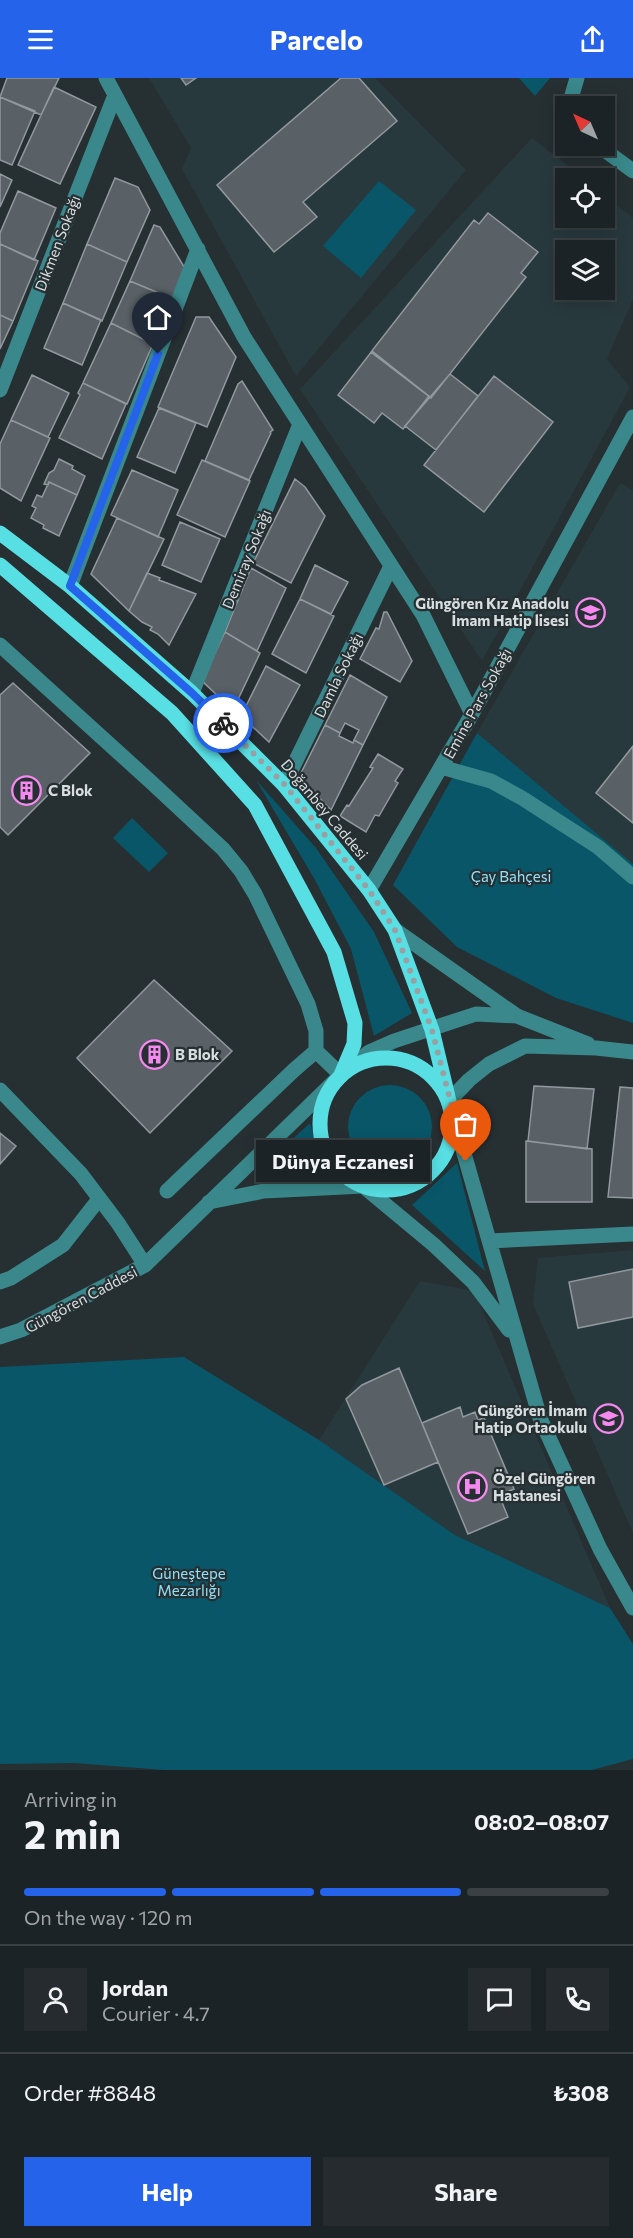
<!DOCTYPE html>
<html lang="en">
<head>
<meta charset="utf-8">
<style>
  :root { --surface:#1c2326; --page:#252b2e; --text:#f1f3f6; --muted:#a0a4a7; --line:#3a4043; --accent:#2563eb }
  body { margin:0; font-family:Commissioner,sans-serif; background:var(--page); color:var(--text); height:100vh; display:flex; flex-direction:column; font-size:22px; white-space:nowrap }
  * { box-sizing:border-box; margin:0 }
  p { font-size:20px; color:var(--muted) }
  .icon { flex:none; width:33px; height:33px; fill:none; stroke:currentColor; stroke-width:2; stroke-linecap:round; stroke-linejoin:round }
  .map { position:relative; height:1692px; overflow:hidden }
  .drawer { display:flex; flex-direction:column; background:var(--surface); flex:1 }
  .drawer>* { flex:none }
  .needle { width:39px; rotate:316deg }
  .controls { position:absolute; left:555px; top:18px; display:grid; gap:12px }
  .controls a { display:grid; place-items:center; width:60px; height:60px; border-radius:0px; background:var(--surface); box-shadow:0 3px 15px #0003,0 0 0 2px var(--line); font-size:30px }
  .pin { position:absolute; display:grid; place-items:center; width:51px; height:51px; color:#fff; margin:-62px -26px; border-radius:50% 50% 50% 0; rotate:-45deg; box-shadow:0 0 6px #0007 }
  .pin .icon { rotate:45deg }
  .courier { position:absolute; display:grid; place-items:center; width:60px; height:60px; margin:-30px; border:4px solid #2563eb; border-radius:50%; background:#fff; color:#222; box-shadow:0 2px 8px #0007 }
  .bubble { position:absolute; height:42px; border-radius:0px; background:var(--surface); box-shadow:0 3px 15px #0003,0 0 0 2px var(--line); font-size:20px; font-weight:700; line-height:42px; text-align:center }
  .overview em { font-style:normal; font-weight:700 }
  .overview div { display:flex; flex-direction:column-reverse }
  .overview { display:flex; align-items:center; justify-content:space-between; height:102px; padding:0 24px }
  h1 { font-size:39px; font-weight:700; line-height:45px }
  .bar { display:grid; grid-template-columns:repeat(4,1fr); gap:9px 6px; align-content:center; height:72px; padding:0 24px }
  .bar i { height:8px; border-radius:4px; background:var(--line) }
  .bar .selected { background:var(--accent) }
  .bar p { grid-column:span 4 }
  .line { display:flex; align-items:center; gap:15px; padding:0 24px; border-top:2px solid var(--line) }
  .line div { flex:1 }
  .round { display:grid; place-items:center; flex:none; width:63px; height:63px; border-radius:0px; background:var(--page) }
  .cta { display:flex; gap:12px; margin-top:auto; padding:12px 24px }
  .cta a { flex:1; height:69px; border-radius:0px; background:var(--accent); color:#fff; font-size:24px; font-weight:700; line-height:69px; text-align:center }
  .cta a+a { background:var(--page); color:var(--text) }
  header { display:flex; justify-content:space-between; align-items:center; height:78px; padding:0 24px; background:var(--accent); color:#fff; font-size:27px; font-weight:700 }
  .map>svg:first-child { display:block }
</style>
</head>
<body>
<header><svg class="icon" aria-label="menu" viewBox="0 0 24 24"><path d="M4 6h16M4 12h16M4 18h16"/></svg>Parcelo<svg class="icon" aria-label="share" viewBox="0 0 24 24"><path d="M12 15V3M7 8l5-5 5 5M5 13v7h14v-7"/></svg></header>
<div class="map">
<svg width="633" height="1692" viewBox="0 0 633 1692">
  <rect width="100%" height="100%" fill="#262f32"/>
  <path fill="#28393e" fill-rule="evenodd" d="M149 0H375L466 92 296 298 182 91 191 70Z
    M532 60 584 100H566V140H604L605 117 633 140V221L607 281 630 309 482 583 300 311ZM566 172H604V212H566Z
    M620 405 633 412V786L477 655Z
    M633 1172V1455L533 1226 538 1180Z
    M420 1203 474 1213 610 1530 455 1457 319 1362Z"/>
  <path fill="#095669" d="M519 0H550L535 18Z
    M379 103 416 132 361 200 323 168Z
    M477 655 633 786V945L556 920 457 869 393 807Z
    M256 702 316 770 374 854 412 935 374 958 351 871 315 802Z
    M132 740 168 775 149 794 113 760Z
    M348 1049a42 42 0 1 1 84 0a42 42 0 1 1-84 0Z
    M310 1045 325 1098 258 1093Z
    M457 1085 485 1193 412 1127Z
    M184 1279 319 1362 455 1457 610 1530 633 1566V1681L592 1692H164L74 1685 0 1686V1289Z"/>
  <path fill="#596066" stroke="#91999f" stroke-width="1.5" d="M7 0H59L41 37 0 19Z
    M181 0H196L186 7Z
    M341 0H359L397 43 303 124 317 139 274 174 217 107Z
    M54 9 96 29 60 106 18 87Z
    M0 19 35 33 12 87 0 82Z
    M0 96 12 102 0 129Z
    M115 100 138 109 150 132 127 184 87 166Z
    M18 113 56 130 34 182 0 166V155Z
    M488 135 538 174 521 195 526 199 431 320 371 274 474 142 479 146Z
    M154 147 160 149 186 192 173 221 130 203Z
    M0 166 38 183 13 243 0 237Z
    M87 166 127 184 102 243 63 225Z
    M130 203 173 221 153 266 111 245Z
    M63 225 101 242 82 287 44 270Z
    M0 237 13 243 0 271Z
    M196 239H209L236 279 207 349 158 329Z
    M111 245 153 266 127 326 83 305Z
    M372 273 429 318 403 351 382 335 374 345 338 317Z
    M450 296 478 318 436 372 405 348Z
    M32 297 69 315 48 359 11 342Z
    M494 298 553 344 484 434 424 387Z
    M242 303 273 352 270 354 271 355 249 402 205 383 238 306Z
    M83 305 126 326 102 381 59 360 80 317 78 315Z
    M159 330 196 345 175 395 137 379Z
    M11 342 50 360 21 423 0 410V366Z
    M59 381 73 388 72 391 85 398 77 417 49 404 48 407 44 406 49 395 54 392Z
    M202 382 250 403 225 459 177 437Z
    M132 392 178 412 158 459 111 437Z
    M295 401 305 409 325 438 291 505 253 485Z
    M49 404 77 417 59 458 43 450 44 447 31 440 36 430 32 428 37 417 42 419Z
    M117 440 164 461 129 533 91 496Z
    M180 444 220 461 201 504 162 487Z
    M315 487 348 504 331 536 300 521Z
    M251 490 286 510 257 573 225 554Z
    M147 495 160 500 159 502 196 516 169 567 158 556 150 552 152 549 142 544 129 533Z
    M300 521 334 538 306 595 272 576Z
    M384 534H387L412 583 400 604 360 581 376 550 379 551Z
    M225 554 260 575 233 632 202 603Z
    M266 588 300 607 269 664 241 638Z
    M350 597 387 619 363 667 354 662 359 652 345 645 340 655 325 647Z
    M13 605 90 675 8 757 0 749V617Z
    M325 647 340 655 339 658 353 665 354 662 363 667 331 732 299 699Z
    M633 668V745L596 715Z
    M378 676 403 691 395 703 398 705 379 738 375 737 366 754 340 738 347 727 349 728 373 690 370 689Z
    M154 902 232 973 150 1055 77 980Z
    M534 1008 594 1011 587 1071 528 1063Z
    M620 1009 633 1010V1120L608 1119Z
    M0 1055 16 1068 0 1086Z
    M526 1063 592 1071V1124H526Z
    M633 1191V1239L578 1250 569 1204Z
    M399 1290 438 1384 384 1407 346 1321 362 1307Z
    M460 1329 463 1339 475 1334 478 1342 484 1340 514 1411 499 1417 508 1439 468 1456 422 1345Z"/>
  <g fill="none" stroke-linecap="round" stroke-linejoin="round">
    <path stroke="#3a888b" stroke-width="15" d="M106 0 244 259 423 537 472 636
      M571 28 570 24 577 0
      M599 68 633 93
      M0 312 115 17
      M70 508 198 171
      M0 567 151 704 223 771 241 793 255 816 308 926 316 953V973L341 997
      M192 615 300 346
      M441 689 491 703 522 720 598 769 633 799
      M284 707 391 488
      M369 812 472 636 633 339
      M395 852 517 938
      M633 974 596 970 525 968 489 986 469 1002 449 1023 540 1340 600 1471 633 1530
      M0 1012 81 1096 118 1145 145 1187
      M167 1113 294 992 316 973
      M209 1124 264 1113 363 1108 434 1167 473 1204 509 1252
      M489 1163 633 1156
      M0 1204 11 1200 63 1167 99 1121
      M0 1259 21 1252 145 1187 341 997 369 974 394 963 476 936 517 938 588 966"/>
    <path stroke="#58dfe3" stroke-width="15" d="M0 455 70 508 192 615 284 707 369 812 395 852 432 952 449 1023
      M0 487 172 635 255 727 334 874 355 945 354 966 341 997
      M320 1046a66 66 0 1 1 132 0a66 66 0 1 1-132 0Z"/>
  </g>
  <g fill="none" stroke-linecap="round" stroke-linejoin="round">
    <path stroke="#9aa0a2" stroke-width="6" stroke-dasharray="0 10.8" d="M223 645 284 706 369 812 395 852 432 952 466 1083"/>
    <path stroke="#2563eb" stroke-width="8" d="M158 276 70 508 192 615 223 645"/>
  </g>
  <defs>
    <symbol id="school-ring" viewBox="-11 -11 22 22"><circle r="9.5" fill="#262f32" stroke="#f589ef" stroke-width="1.5"/><path d="M0-5L7-2L0 1L-7-2ZM-4 1L0 2.5L4 1V4Q0 6-4 4Z" fill="#f589ef"/></symbol>
    <symbol id="building-ring" viewBox="-11 -11 22 22"><circle r="9.5" fill="#262f32" stroke="#f589ef" stroke-width="1.5"/><path d="M-4-6H4V6H1V3H-1V6H-4ZM-2.5-4.3h1.7v1.8h-1.7ZM.8-4.3h1.7v1.8H.8ZM-2.5-1h1.7V.8h-1.7ZM.8-1h1.7V.8H.8Z" fill="#f589ef"/></symbol>
    <symbol id="hospital-ring" viewBox="-11 -11 22 22"><circle r="9.5" fill="#262f32" stroke="#f589ef" stroke-width="1.5"/><path d="M-5-5h3v3.5h4V-5h3V5h-3V1.5h-4V5h-3Z" fill="#f589ef"/></symbol>
  </defs>
  <g fill-rule="evenodd">
    <use href="#school-ring" x="574" y="518" width="33" height="33"/>
    <use href="#building-ring" x="10" y="696" width="33" height="33"/>
    <use href="#building-ring" x="138" y="960" width="33" height="33"/>
    <use href="#school-ring" x="592" y="1324" width="33" height="33"/>
    <use href="#hospital-ring" x="456" y="1392" width="33" height="33"/>
  </g>
  <g text-anchor="middle" dominant-baseline="central" stroke-width="4.5" stroke-linejoin="round" paint-order="stroke">
    <g font-size="15" fill="#d8dddf" stroke="#262f32">
      <text transform="translate(57 165) rotate(-69)">Dikmen Sokağı</text>
      <text transform="translate(246 481) rotate(-68)">Demiray Sokağı</text>
      <text transform="translate(338 597) rotate(-64)">Damla Sokağı</text>
      <text transform="translate(477 625) rotate(-61)">Emine Pars Sokağı</text>
      <text transform="translate(325 731) rotate(50)">Doğanbey Caddesi</text>
      <text transform="translate(81 1221) rotate(-28)">Güngören Caddesi</text>
    </g>
    <g font-size="15" font-weight="bold" fill="#d8dddf" stroke="#262f32" text-anchor="start">
      <text x="569" y="525" text-anchor="end">Güngören Kız Anadolu<tspan x="569" dy="17">İmam Hatip lisesi</tspan></text>
      <text x="48" y="712">C Blok</text>
      <text x="175" y="976">B Blok</text>
      <text x="587" y="1332" text-anchor="end">Güngören İmam<tspan x="587" dy="17">Hatip Ortaokulu</tspan></text>
      <text x="493" y="1400">Özel Güngören<tspan x="493" dy="17">Hastanesi</tspan></text>
    </g>
    <g font-size="15" fill="#91e0f8" stroke="#262f32">
      <text x="511" y="798">Çay Bahçesi</text>
      <text x="189" y="1495">Güneştepe<tspan x="189" dy="17">Mezarlığı</tspan></text>
    </g>
  </g>
</svg>
<div class="controls">
<a><svg class="needle" viewBox="-14 -14 28 28"><path d="M0-13l5 13h-10z" fill="#e53935"/><path d="M0 13l5-13h-10z" fill="#a0a4a7"/></svg></a>
<a><svg class="icon" aria-label="locate" viewBox="0 0 24 24"><circle cx="12" cy="12" r="6"/><path d="M12 2v4M12 18v4M2 12h4M18 12h4"/></svg></a>
<a><svg class="icon" aria-label="layers" viewBox="0 0 24 24"><path d="M12 4l9 5-9 5-9-5zM3 14l9 5 9-5"/></svg></a>
</div>
<div class="pin" style="left:466px;top:1083px;background:#ea580c"><svg class="icon" aria-label="bag" viewBox="0 0 24 24"><path d="M5 8h14l-1 12H6zM9 8a3 3 0 0 1 6 0"/></svg></div>
<div class="pin" style="left:158px;top:276px;background:#1f2937"><svg class="icon" aria-label="home" viewBox="0 0 24 24"><path d="M3 11l9-7 9 7M6 9v11h12V9"/></svg></div>
<div class="courier" style="left:223px;top:645px"><svg class="icon" aria-label="bike" viewBox="0 0 24 24"><circle cx="6" cy="16" r="4"/><circle cx="18" cy="16" r="4"/><path d="M6 16l4-8h5l3 8M10 8l3 8H6M13 5h3"/></svg></div>
<div class="bubble" style="left:256px;top:1062px;width:174px">Dünya Eczanesi</div>
</div>
<section class="drawer">
<div class="overview"><div><h1>2 min</h1><p>Arriving in</p></div><em>08:02–08:07</em></div>
<div class="bar"><i class="selected"></i><i class="selected"></i><i class="selected"></i><i></i><p>On the way · 120 m</p></div>
<div class="line" style="height:108px"><a class="round"><svg class="icon" aria-label="person" viewBox="0 0 24 24"><circle cx="12" cy="8" r="4"/><path d="M4 21q1-7 8-7t8 7"/></svg></a><div><b>Jordan</b><p>Courier · 4.7</p></div><a class="round"><svg class="icon" aria-label="chat" viewBox="0 0 24 24"><path d="M4 5h16v11H9l-5 4z"/></svg></a><a class="round"><svg class="icon" aria-label="phone" viewBox="0 0 24 24"><path d="M5 4h4l2 5-3 2q2 4 5 5l2-3 5 2v4C11 20 4 13 5 4z"/></svg></a></div>
<div class="line" style="height:78px"><div>Order #8848</div><b>₺308</b></div>
<div class="cta"><a>Help</a><a>Share</a></div>
</section>
</body>
</html>
